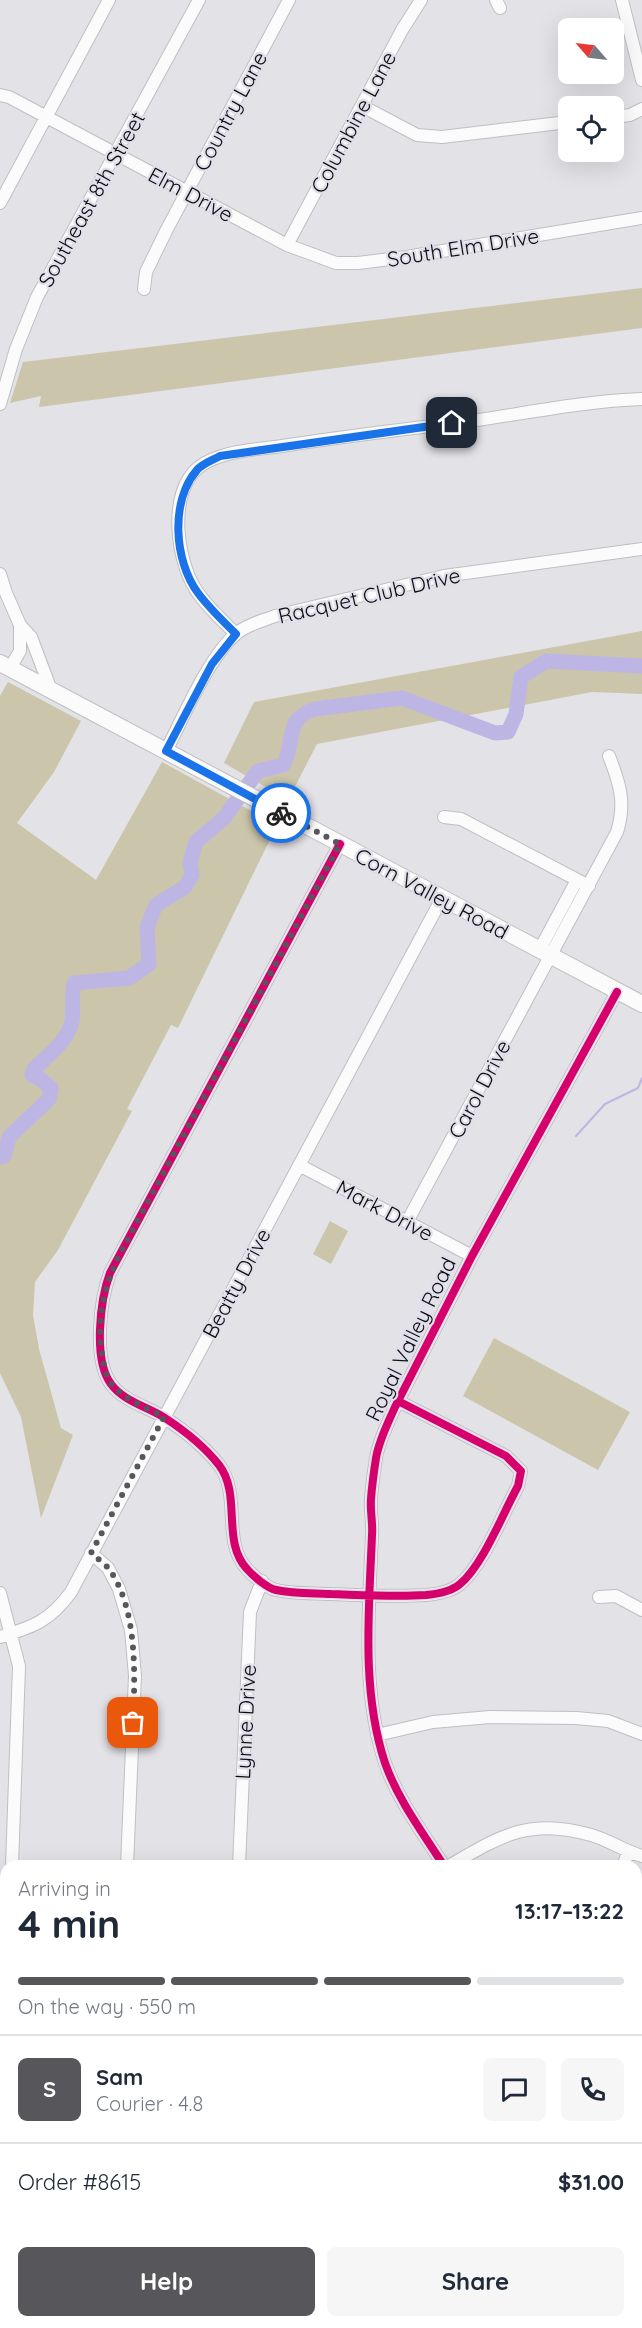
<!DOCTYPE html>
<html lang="en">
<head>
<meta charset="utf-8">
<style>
  :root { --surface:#fff; --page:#f6f6f7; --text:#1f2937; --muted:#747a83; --line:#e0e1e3; --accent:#57575b }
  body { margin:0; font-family:Quicksand,sans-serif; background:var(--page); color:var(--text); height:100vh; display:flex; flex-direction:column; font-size:22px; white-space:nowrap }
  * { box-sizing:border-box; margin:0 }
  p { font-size:20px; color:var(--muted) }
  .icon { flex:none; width:33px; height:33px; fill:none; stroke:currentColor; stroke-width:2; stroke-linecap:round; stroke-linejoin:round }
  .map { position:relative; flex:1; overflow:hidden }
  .details { position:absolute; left:0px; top:1860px; width:642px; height:468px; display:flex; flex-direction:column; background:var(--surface); border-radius:18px 18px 0 0; box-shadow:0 6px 24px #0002 }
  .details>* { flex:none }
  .needle { width:39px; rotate:298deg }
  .fabs { position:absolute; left:558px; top:18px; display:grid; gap:12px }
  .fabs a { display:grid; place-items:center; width:66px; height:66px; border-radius:9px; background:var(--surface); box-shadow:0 6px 24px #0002; font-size:30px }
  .pin { position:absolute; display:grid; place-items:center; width:51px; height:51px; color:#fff; margin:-26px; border-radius:12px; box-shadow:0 3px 9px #0006 }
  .courier { position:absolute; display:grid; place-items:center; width:60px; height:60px; margin:-30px; border:4px solid #1a73e8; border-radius:50%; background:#fff; color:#222; box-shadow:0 2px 8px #0007 }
  .summary em { font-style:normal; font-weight:700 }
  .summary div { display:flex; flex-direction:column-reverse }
  .summary { display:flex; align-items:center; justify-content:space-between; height:102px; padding:0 18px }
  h1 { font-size:39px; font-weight:700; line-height:45px }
  .bar { display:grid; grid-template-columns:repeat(4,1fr); gap:9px 6px; align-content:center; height:72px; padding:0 18px }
  .bar i { height:8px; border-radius:4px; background:var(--line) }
  .bar .active { background:var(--accent) }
  .bar p { grid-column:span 4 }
  .line { display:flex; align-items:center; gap:15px; padding:0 18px; border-top:2px solid var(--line) }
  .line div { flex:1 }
  .round { display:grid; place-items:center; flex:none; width:63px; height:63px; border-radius:9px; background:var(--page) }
  .action { display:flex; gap:12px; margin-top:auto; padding:12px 18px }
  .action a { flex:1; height:69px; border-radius:9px; background:var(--accent); color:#fff; font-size:24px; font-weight:700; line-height:69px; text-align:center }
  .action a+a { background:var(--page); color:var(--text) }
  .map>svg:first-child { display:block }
</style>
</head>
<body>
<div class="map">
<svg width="642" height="2328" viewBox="0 0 642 2328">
  <rect width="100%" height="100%" fill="#e2e2e7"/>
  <path fill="#cbc6ab" d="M642 288V328L39 407 41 396 10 403 23 362Z
    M642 631V694L592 692 317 744 288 800 224 763 254 702Z
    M8 682 81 721 54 772 17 823 96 880 162 762 277 825 178 1028 171 1025 127 1109 132 1111 58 1250 35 1282 33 1315 39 1349 61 1428 73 1435 41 1518 21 1417 0 1373V696Z
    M330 1221 348 1231 331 1264 313 1254Z
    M494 1338 630 1412 598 1470 463 1396Z"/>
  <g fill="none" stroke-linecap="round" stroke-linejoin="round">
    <path stroke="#bdb5e3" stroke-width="2" d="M576 1136 605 1104 638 1088 642 1078"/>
    <path stroke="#bdb5e3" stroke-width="15" d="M0 1157 4 1156 9 1137 49 1099 51 1088 39 1078 32 1075 34 1069C47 1056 69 1040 72 1021 74 1008 71 996 74 983L129 978 149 964 147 927 156 905 185 887 192 875 190 862 196 842 224 818 258 771 283 765C297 741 282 720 315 709L402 698 495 733 508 732 516 714 521 677 546 661 642 666"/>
    <defs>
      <path id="minor" d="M496 0 500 8
        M622 0 642 80
        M0 95 9 97 287 245 336 263H358L406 257 642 218
        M362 106 417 135 442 137 568 122
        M614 117 630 115 642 109
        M0 203 109 0
        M287 245 402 30 421 0
        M144 289 146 272 166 231 289 0
        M0 404 16 349 37 297 199 0
        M0 574 6 593 20 625 31 637 51 690
        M236 634C223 621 206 606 196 590 177 561 167 492 199 467 222 450 255 450 282 446 345 436 408 429 471 421 527 413 585 401 642 399
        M10 668 20 651V625
        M166 751C183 718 209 656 237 633 248 624 262 621 275 616L444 576 642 549
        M444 817 461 819 589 886
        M340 844 110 1273C100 1300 93 1360 111 1384 123 1401 148 1407 165 1418 185 1431 204 1446 219 1465 242 1495 221 1541 247 1569 253 1576 267 1588 276 1590 294 1594 313 1593 331 1594 362 1595 395 1597 426 1595 437 1594 452 1591 460 1584 483 1565 503 1513 518 1486L521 1471 506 1456 398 1401
        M540 949 577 880
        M299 1165 472 1256
        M407 1222 617 832C626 803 620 784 609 756
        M91 1553 108 1568 119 1589 131 1630 135 1676 127 1866
        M0 1593 19 1666 12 1866
        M599 1597 616 1596 642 1610
        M0 1637C33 1627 50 1621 71 1592L442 898
        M377 1735 433 1722 490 1717 576 1718 608 1721 642 1734
        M239 1866 250 1612 262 1581
        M444 1866C423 1833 398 1800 385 1763 361 1690 369 1610 372 1535 373 1523 370 1511 371 1499 372 1485 374 1471 376 1458 379 1440 388 1423 395 1407L472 1256 617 992
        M449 1866C500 1836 530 1817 591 1835 609 1840 624 1851 642 1856
        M623 1866 628 1853
        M0 2026 6 1974
        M0 2151H6
        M636 2157 642 2160
        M636 2291 642 2294
        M0 2313H6
        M68 2322V2328
        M242 2328 244 2322
        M437 2328 449 2322"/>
      <path id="major" d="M0 663 642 1004
        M636 1972 642 1968
        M636 1993 642 1989
        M0 2227H6
        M0 2242H6"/>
    </defs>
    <use href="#minor" stroke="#bfbfc3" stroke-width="14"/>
    <use href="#major" stroke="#bfbfc3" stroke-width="18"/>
    <use href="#minor" stroke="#fbfbfb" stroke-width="12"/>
    <use href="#major" stroke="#fbfbfb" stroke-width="16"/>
    <defs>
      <path id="cycleway" d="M340 844 110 1273C100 1300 93 1360 111 1384 123 1401 148 1407 165 1418 185 1431 204 1446 219 1465 242 1495 221 1541 247 1569 253 1576 267 1588 276 1590 294 1594 313 1593 331 1594 362 1595 395 1597 426 1595 437 1594 452 1591 460 1584 483 1565 503 1513 518 1486L521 1471 506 1456 398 1401
        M444 1866C423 1833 398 1800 385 1763 361 1690 369 1610 372 1535 373 1523 370 1511 371 1499 372 1485 374 1471 376 1458 379 1440 388 1423 395 1407L472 1256 617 992"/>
    </defs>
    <use href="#cycleway" stroke="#e0dfea" stroke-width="11"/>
    <use href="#cycleway" stroke="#d6006c" stroke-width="8"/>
  </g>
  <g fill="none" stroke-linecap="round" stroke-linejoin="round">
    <path stroke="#57575b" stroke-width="6" stroke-dasharray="0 10.8" d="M133 1723C135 1676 138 1609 109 1569 104 1563 97 1558 91 1553L164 1417C147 1408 126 1400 113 1386 107 1379 104 1368 103 1360 96 1321 103 1287 121 1252L340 844 281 813"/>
    <path stroke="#1a73e8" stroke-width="8" d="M281 813 166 751 212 664 236 634C223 621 209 608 198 593 174 561 170 501 197 470 202 464 213 460 220 456L452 423"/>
  </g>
  <g text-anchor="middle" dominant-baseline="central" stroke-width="4.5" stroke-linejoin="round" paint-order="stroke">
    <g font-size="21" fill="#0c0c0f" stroke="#e0dfea">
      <text transform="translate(230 111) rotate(-62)">Country Lane</text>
      <text transform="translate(353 122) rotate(-62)">Columbine Lane</text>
      <text transform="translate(191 194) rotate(28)">Elm Drive</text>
      <text transform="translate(91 199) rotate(-61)">Southeast 8th Street</text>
      <text transform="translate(463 247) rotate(-9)">South Elm Drive</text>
      <text transform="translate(369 595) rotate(-13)">Racquet Club Drive</text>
      <text transform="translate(432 893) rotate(28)">Corn Valley Road</text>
      <text transform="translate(479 1089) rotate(-62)">Carol Drive</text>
      <text transform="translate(385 1210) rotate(28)">Mark Drive</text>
      <text transform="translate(236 1283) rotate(-62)">Beatty Drive</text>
      <text transform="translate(410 1339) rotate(-64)">Royal Valley Road</text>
      <text transform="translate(245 1722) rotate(-87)">Lynne Drive</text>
    </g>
  </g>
</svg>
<div class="fabs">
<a><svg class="needle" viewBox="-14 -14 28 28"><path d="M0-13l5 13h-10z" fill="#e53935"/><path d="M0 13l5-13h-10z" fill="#747a83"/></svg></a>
<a><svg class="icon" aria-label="locate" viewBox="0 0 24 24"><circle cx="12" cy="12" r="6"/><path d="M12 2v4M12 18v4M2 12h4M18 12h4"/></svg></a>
</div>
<div class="pin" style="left:133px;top:1723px;background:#ea580c"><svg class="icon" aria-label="bag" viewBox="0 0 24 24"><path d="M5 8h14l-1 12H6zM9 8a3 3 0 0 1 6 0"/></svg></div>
<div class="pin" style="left:452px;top:423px;background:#1f2937"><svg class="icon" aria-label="home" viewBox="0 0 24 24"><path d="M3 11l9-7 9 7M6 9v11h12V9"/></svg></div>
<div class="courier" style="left:281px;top:813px"><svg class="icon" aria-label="bike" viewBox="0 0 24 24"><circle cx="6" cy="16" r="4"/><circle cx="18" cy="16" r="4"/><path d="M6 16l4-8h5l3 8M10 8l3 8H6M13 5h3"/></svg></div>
<section class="details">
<div class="summary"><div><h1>4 min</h1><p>Arriving in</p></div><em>13:17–13:22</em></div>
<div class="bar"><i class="active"></i><i class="active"></i><i class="active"></i><i></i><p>On the way · 550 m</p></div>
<div class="line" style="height:108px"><b class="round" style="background:var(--accent);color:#fff">S</b><div><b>Sam</b><p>Courier · 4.8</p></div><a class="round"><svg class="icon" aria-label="chat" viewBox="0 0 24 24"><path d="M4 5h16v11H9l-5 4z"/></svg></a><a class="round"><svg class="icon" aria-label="phone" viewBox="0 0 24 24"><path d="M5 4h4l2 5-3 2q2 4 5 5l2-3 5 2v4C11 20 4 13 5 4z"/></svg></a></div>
<div class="line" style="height:78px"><div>Order #8615</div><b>$31.00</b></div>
<div class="action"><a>Help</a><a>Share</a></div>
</section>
</div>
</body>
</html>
